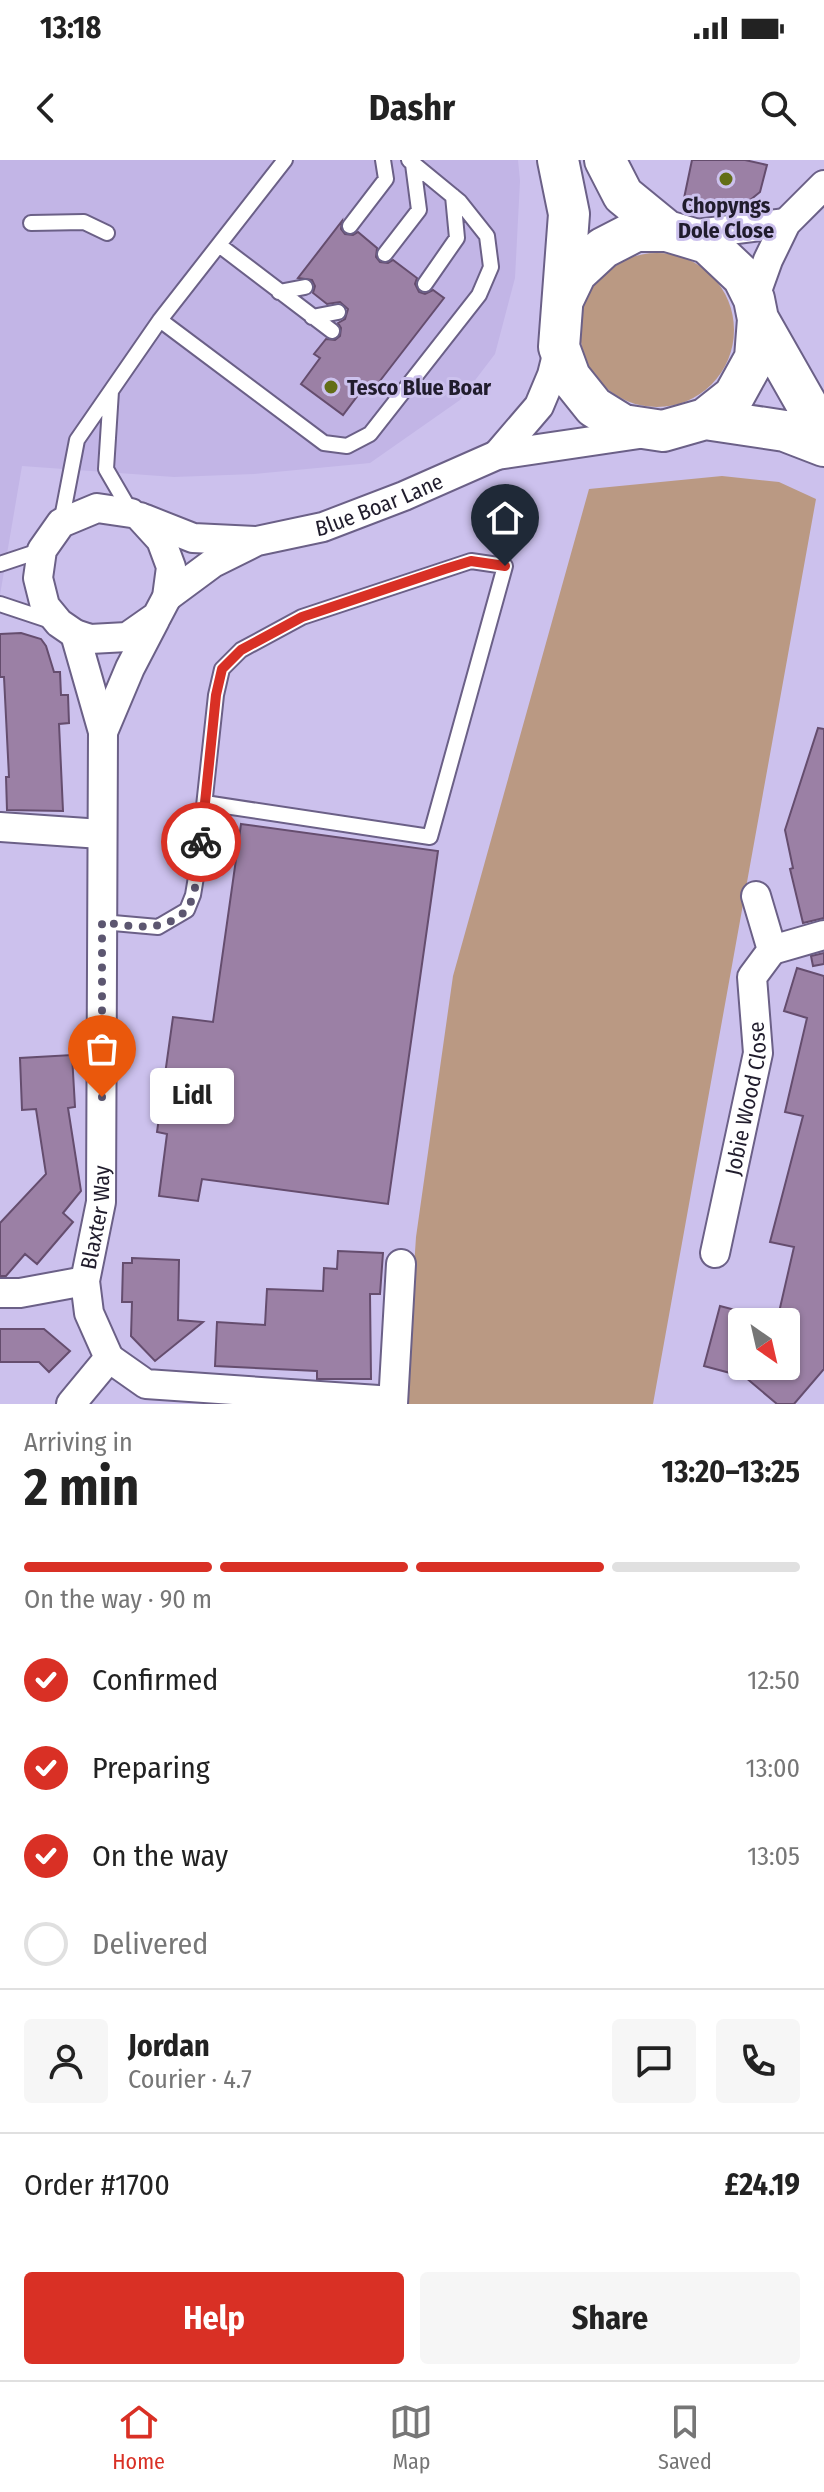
<!DOCTYPE html>
<html lang="en">
<head>
<meta charset="utf-8">
<style>
  :root { --surface:#fff; --page:#f6f6f6; --text:#222; --muted:#767676; --line:#e0e0e0; --accent:#d93025 }
  body { margin:0; font-family:"Fira Sans Condensed",sans-serif; background:var(--page); color:var(--text); height:100vh; display:flex; flex-direction:column; font-size:30px; white-space:nowrap }
  * { box-sizing:border-box; margin:0 }
  p { font-size:26px; color:var(--muted) }
  .icon { flex:none; width:44px; height:44px; fill:none; stroke:currentColor; stroke-width:2; stroke-linecap:round; stroke-linejoin:round }
  .map { position:relative; height:1244px; overflow:hidden }
  .sheet { display:flex; flex-direction:column; background:var(--surface); flex:1 }
  .sheet>* { flex:none }
  .needle { width:52px; rotate:146deg }
  .fabs { position:absolute; left:728px; top:1148px; display:grid; gap:16px }
  .fabs a { display:grid; place-items:center; width:72px; height:72px; border-radius:8px; background:var(--surface); box-shadow:0 2px 6px #0004; font-size:40px }
  .pin { position:absolute; display:grid; place-items:center; width:68px; height:68px; color:#fff; margin:-82px -34px; border-radius:50% 50% 50% 0; rotate:-45deg; box-shadow:0 0 8px #0007 }
  .pin .icon { rotate:45deg }
  .courier { position:absolute; display:grid; place-items:center; width:80px; height:80px; margin:-40px; border:6px solid #d93025; border-radius:50%; background:#fff; color:#222; box-shadow:0 2px 10px #0007 }
  .bubble { position:absolute; height:56px; border-radius:8px; background:var(--surface); box-shadow:0 2px 6px #0004; font-size:26px; font-weight:700; line-height:56px; text-align:center }
  .headline em { font-style:normal; font-weight:700 }
  .headline div { display:flex; flex-direction:column-reverse }
  .headline { display:flex; align-items:center; justify-content:space-between; height:136px; padding:0 24px }
  h1 { font-size:52px; font-weight:700; line-height:60px }
  .bar { display:grid; grid-template-columns:repeat(4,1fr); gap:12px 8px; align-content:center; height:96px; padding:0 24px }
  .bar i { height:10px; border-radius:6px; background:var(--line) }
  .bar .active { background:var(--accent) }
  .bar p { grid-column:span 4 }
  .line { display:flex; align-items:center; gap:20px; padding:0 24px; border-top:2px solid var(--line) }
  .line div { flex:1 }
  .round { display:grid; place-items:center; flex:none; width:84px; height:84px; border-radius:8px; background:var(--page) }
  ol { padding:0 24px; list-style:none }
  li { display:flex; align-items:center; gap:24px; height:88px }
  li p { margin-inline-start:auto }
  li .icon { padding:8px; border-radius:50%; background:var(--accent); color:#fff; stroke-width:4 }
  li:last-child { color:var(--muted) }
  li i { width:44px; height:44px; border:4px solid var(--line); border-radius:50% }
  .cta { display:flex; gap:16px; margin-top:auto; padding:16px 24px }
  .cta a { flex:1; height:92px; border-radius:8px; background:var(--accent); color:#fff; font-size:32px; font-weight:700; line-height:92px; text-align:center }
  .cta a+a { background:var(--page); color:var(--text) }
  .status { display:flex; justify-content:space-between; align-items:center; height:56px; padding:0 40px; background:var(--surface); direction:ltr }
  .status svg { height:22px; fill:currentColor }
  header { display:flex; justify-content:space-between; align-items:center; height:104px; padding:0 24px; background:var(--surface); font-size:36px; font-weight:700 }
  .menu { display:flex; justify-content:space-around; align-items:center; height:112px; border-top:2px solid var(--line); background:var(--surface); font-size:22px; color:var(--muted) }
  .menu a { display:grid; justify-items:center; gap:4px }
  .menu .active { color:var(--accent) }
  .map>svg:first-child { display:block }
</style>
</head>
<body>
<div class="status"><b>13:18</b><svg viewBox="0 0 49 12"><path d="M0 12V9h3v3zM5 12V6h3v6zM10 12V3h3v9zM15 12V0h3v12zM26 1h20v11H26zM47 4h2v5h-2z"/></svg></div>
<header><svg class="icon" aria-label="back" viewBox="0 0 24 24"><path d="M15 5l-7 7 7 7"/></svg>Dashr<svg class="icon" aria-label="search" viewBox="0 0 24 24"><circle cx="10" cy="10" r="6"/><path d="M15 15l6 6"/></svg></header>
<div class="map">
<svg width="824" height="1244" viewBox="0 0 824 1244">
  <rect width="100%" height="100%" fill="#ccc1ed"/>
  <path fill="#c2b5e6" d="M0 0H518L520 21 515 118 495 194 460 240 370 303 254 314 174 317 22 306 0 435Z"/>
  <path fill="#ba9983" d="M580 170a77 77 0 1 1 154 0a77 77 0 1 1-154 0Z
    M722 316 779 322 816 339 653 1244H405L416 1077 453 816 589 329Z"/>
  <path fill="#9b80a5" stroke="#654d6e" stroke-width="2" fill-rule="evenodd" d="M692 0H745L767 5 760 32 744 45 724 50 712 51 683 43Z
    M342 61 341 69 345 74 353 75 358 72 377 88 376 97 380 102 388 103 393 100 417 118 415 124 419 132 425 134 433 130 444 138 369 235 362 230 343 255 301 224 320 198 314 194 326 179 335 180 340 176 341 168 338 163 345 159 348 149 340 142 327 144 313 133 315 126 312 120 298 118Z
    M21 473 41 479 46 486 54 512H60L61 535H68L69 563 59 564 63 651 7 650 6 617H9L4 517H0V474Z
    M818 568 824 569V758L803 763 790 709 793 708 785 670Z
    M241 664 438 691 388 1044 202 1019 198 1041 159 1036 167 974 157 972 173 857 213 862Z
    M824 793V804L813 806 811 796Z
    M797 808 824 816V1209L794 1244H777L745 1217 704 1206 720 1146 777 1161 794 1087 770 1082 803 956 785 952 807 858 784 851ZM742 1162H786V1206H742Z
    M72 895 75 947 68 948 81 1031 63 1053 73 1062 37 1104 25 1094 6 1116H0V1063L46 1014 36 949 22 950 20 898Z
    M338 1091 383 1093 380 1134H370L371 1219H317V1211L215 1206 217 1162 265 1165 267 1129 323 1131 324 1108 337 1109Z
    M132 1098 179 1100 178 1160 203 1162 155 1201 131 1176 132 1142H122L123 1103H132Z
    M0 1169H44L70 1191 49 1212 39 1202H0Z"/>
  <g fill="none" stroke-linecap="round" stroke-linejoin="round">
    <defs>
      <path id="lane" d="M31 63 84 62 107 73
        M350 66 386 19 383 0
        M219 85 332 171
        M385 94 419 50 413 4
        M425 124 457 78 453 36
        M279 132 305 127
        M312 157 338 152
        M160 160 324 283 347 286 370 274 479 135 491 107 487 76 460 42 409 0
        M111 231 106 309 131 352
        M61 363 77 280 160 160 285 0
        M0 404 42 390
        M0 444 51 461
        M102 762 158 767 187 750 193 735 197 711 216 535 222 509 241 490 302 457 471 401 505 406 430 677 205 643"/>
      <g id="street">
        <path d="M689 75 786 63"/>
        <path d="M754 139 768 100 786 63 824 25"/>
        <path d="M497 295 539 246 552 215 559 187"/>
        <path d="M131 353 97 348 61 363 42 390 38 418 45 446 59 463 75 474 90 479 127 477 157 456 167 437 171 407 161 380 140 357"/>
        <path d="M145 359 193 378 256 381"/>
        <path id="s1" d="M167 437 213 403 257 381 323 367 404 336 497 295 646 273"/>
        <path d="M103 572 130 508 155 460"/>
        <path d="M0 667 101 674"/>
        <path d="M772 790 824 775"/>
        <path id="s2" d="M715 1093 758 893 752 817 772 790 756 736"/>
        <path d="M0 1133H20L85 1121"/>
        <path d="M109 1198 146 1224 393 1241"/>
        <path id="s3" d="M71 1244 109 1198 89 1153 85 1121 101 1042 103 572 75 474"/>
        <path d="M393 1244 401 1104"/>
      </g>
      <path id="secondary" d="M558 0 569 54 559 187 570 217 594 247 623 265 663 271 705 259 785 271 824 286
        M605 0 623 35 667 71
        M563 140 576 113 603 88 636 71H667L707 83 743 117 754 139 758 159 755 198 734 236 705 259
        M758 159 824 275"/>
    </defs>
    <use href="#lane" stroke="#6b6087" stroke-width="18"/>
    <use href="#street" stroke="#6b6087" stroke-width="32"/>
    <use href="#secondary" stroke="#6b6087" stroke-width="44"/>
    <use href="#lane" stroke="#fff" stroke-width="14"/>
    <use href="#street" stroke="#fff" stroke-width="28"/>
    <use href="#secondary" stroke="#fff" stroke-width="40"/>
  </g>
  <g fill="none" stroke-linecap="round" stroke-linejoin="round">
    <path stroke="#5c5670" stroke-width="8" stroke-dasharray="0 14.4" d="M102 937V762C130 766 165 774 186 750 197 738 199 698 201 682"/>
    <path stroke="#d93025" stroke-width="10" d="M201 682 216 535 222 509 241 490 302 457 445 409 471 401 505 406"/>
  </g>
  <g fill="#636e17" stroke="#ccc1ed" stroke-width="3">
    <circle cx="726" cy="19" r="8"/>
    <circle cx="331" cy="227" r="8"/>
  </g>
  <g text-anchor="middle" dominant-baseline="central" stroke-width="6" stroke-linejoin="round" paint-order="stroke">
    <g font-size="22" font-weight="bold" fill="#201c2c" stroke="#ccc1ed">
      <text x="726" y="45">Chopyngs<tspan x="726" dy="25">Dole Close</tspan></text>
      <text x="347" y="227" text-anchor="start">Tesco Blue Boar</text>
    </g>
    <g font-size="22" fill="#201c2c" stroke="#ccc1ed">
      <text stroke="none"><textPath href="#s1" startOffset="234">Blue Boar Lane</textPath></text>
      <text stroke="none"><textPath href="#s2" startOffset="158">Jobie Wood Close</textPath></text>
      <text stroke="none"><textPath href="#s3" startOffset="206">Blaxter Way</textPath></text>
    </g>
  </g>
</svg>
<div class="fabs">
<a><svg class="needle" viewBox="-14 -14 28 28"><path d="M0-13l5 13h-10z" fill="#e53935"/><path d="M0 13l5-13h-10z" fill="#767676"/></svg></a>
</div>
<div class="pin" style="left:102px;top:937px;background:#ea580c"><svg class="icon" aria-label="bag" viewBox="0 0 24 24"><path d="M5 8h14l-1 12H6zM9 8a3 3 0 0 1 6 0"/></svg></div>
<div class="pin" style="left:505px;top:406px;background:#1f2937"><svg class="icon" aria-label="home" viewBox="0 0 24 24"><path d="M3 11l9-7 9 7M6 9v11h12V9"/></svg></div>
<div class="courier" style="left:201px;top:682px"><svg class="icon" aria-label="bike" viewBox="0 0 24 24"><circle cx="6" cy="16" r="4"/><circle cx="18" cy="16" r="4"/><path d="M6 16l4-8h5l3 8M10 8l3 8H6M13 5h3"/></svg></div>
<div class="bubble" style="left:150px;top:908px;width:84px">Lidl</div>
</div>
<section class="sheet">
<div class="headline"><div><h1>2 min</h1><p>Arriving in</p></div><em>13:20–13:25</em></div>
<div class="bar"><i class="active"></i><i class="active"></i><i class="active"></i><i></i><p>On the way · 90 m</p></div>
<ol>
<li><svg class="icon" aria-label="check" viewBox="0 0 24 24"><path d="M5 12l5 5 9-10"/></svg>Confirmed<p>12:50</p></li>
<li><svg class="icon" aria-label="check" viewBox="0 0 24 24"><path d="M5 12l5 5 9-10"/></svg>Preparing<p>13:00</p></li>
<li><svg class="icon" aria-label="check" viewBox="0 0 24 24"><path d="M5 12l5 5 9-10"/></svg>On the way<p>13:05</p></li>
<li><i></i>Delivered</li>
</ol>
<div class="line" style="height:144px"><a class="round"><svg class="icon" aria-label="person" viewBox="0 0 24 24"><circle cx="12" cy="8" r="4"/><path d="M4 21q1-7 8-7t8 7"/></svg></a><div><b>Jordan</b><p>Courier · 4.7</p></div><a class="round"><svg class="icon" aria-label="chat" viewBox="0 0 24 24"><path d="M4 5h16v11H9l-5 4z"/></svg></a><a class="round"><svg class="icon" aria-label="phone" viewBox="0 0 24 24"><path d="M5 4h4l2 5-3 2q2 4 5 5l2-3 5 2v4C11 20 4 13 5 4z"/></svg></a></div>
<div class="line" style="height:104px"><div>Order #1700</div><b>£24.19</b></div>
<div class="cta"><a>Help</a><a>Share</a></div>
</section>
<nav class="menu">
<a class="active"><svg class="icon" aria-label="home" viewBox="0 0 24 24"><path d="M3 11l9-7 9 7M6 9v11h12V9"/></svg>Home</a>
<a><svg class="icon" aria-label="map" viewBox="0 0 24 24"><path d="M3 6l6-2 6 2 6-2v14l-6 2-6-2-6 2zM9 4v14M15 6v14"/></svg>Map</a>
<a><svg class="icon" aria-label="saved" viewBox="0 0 24 24"><path d="M7 4h10v16l-5-4-5 4z"/></svg>Saved</a>
</nav>
</body>
</html>
